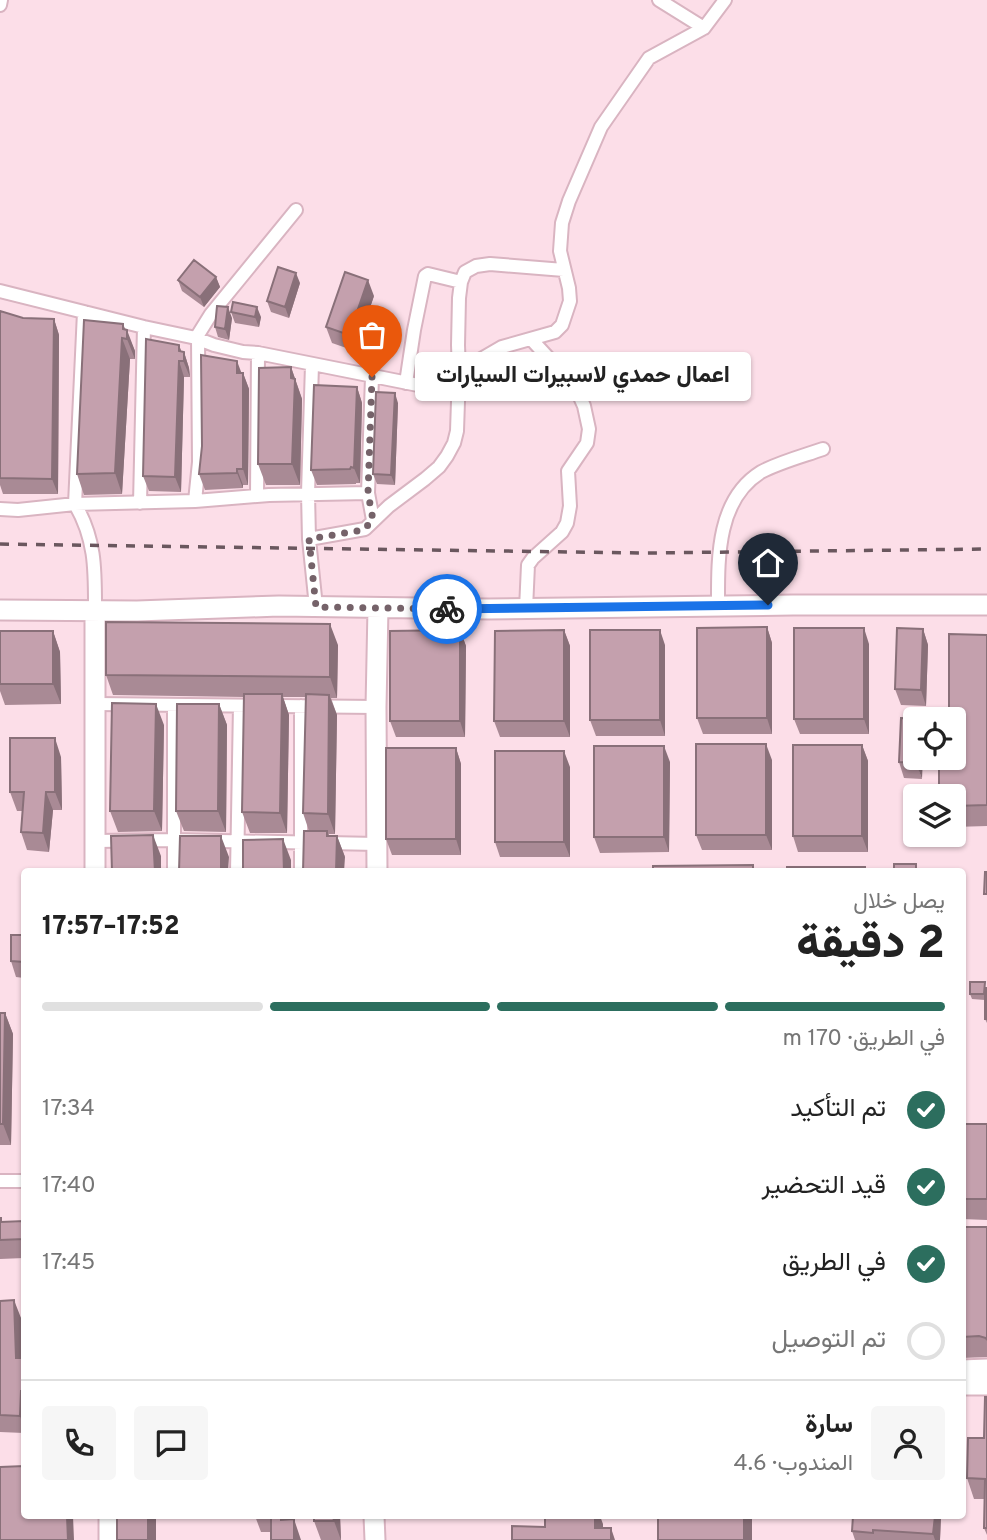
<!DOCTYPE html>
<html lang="ar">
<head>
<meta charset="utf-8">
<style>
  :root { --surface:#fff; --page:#f6f6f6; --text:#222; --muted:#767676; --line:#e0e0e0; --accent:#2c6e5e }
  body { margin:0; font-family:Overpass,Vazirmatn,sans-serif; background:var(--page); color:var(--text); direction:rtl; height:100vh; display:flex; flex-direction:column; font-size:26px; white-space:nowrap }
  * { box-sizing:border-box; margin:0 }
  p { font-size:23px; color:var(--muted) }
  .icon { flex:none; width:38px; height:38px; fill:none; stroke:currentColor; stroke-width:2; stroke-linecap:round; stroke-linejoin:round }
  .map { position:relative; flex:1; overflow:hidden; direction:ltr }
  .details { position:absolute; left:21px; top:868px; width:945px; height:651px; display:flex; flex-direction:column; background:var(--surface); border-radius:7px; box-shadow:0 2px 5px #0004; direction:rtl }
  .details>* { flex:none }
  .buttons { position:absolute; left:903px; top:707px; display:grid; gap:14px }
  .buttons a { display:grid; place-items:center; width:63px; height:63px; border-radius:7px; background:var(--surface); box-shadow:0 2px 5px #0004; font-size:35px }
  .pin { position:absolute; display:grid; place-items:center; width:60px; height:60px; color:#fff; margin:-72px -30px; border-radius:50% 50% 50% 0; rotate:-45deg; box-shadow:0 0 7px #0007 }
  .pin .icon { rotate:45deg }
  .courier { position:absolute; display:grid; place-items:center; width:70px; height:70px; margin:-35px; border:5px solid #1a73e8; border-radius:50%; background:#fff; color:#222; box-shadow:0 2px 9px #0007 }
  .bubble { position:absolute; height:49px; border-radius:7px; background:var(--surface); box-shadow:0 2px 5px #0004; font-size:23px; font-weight:800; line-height:49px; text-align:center; direction:rtl }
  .summary em { font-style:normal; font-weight:800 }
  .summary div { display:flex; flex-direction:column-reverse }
  .summary { display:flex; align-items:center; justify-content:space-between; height:119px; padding:0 21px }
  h1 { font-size:46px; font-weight:800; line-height:52px }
  .bar { display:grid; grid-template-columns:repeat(4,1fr); gap:10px 7px; align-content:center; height:84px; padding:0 21px }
  .bar i { height:9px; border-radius:5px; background:var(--line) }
  .bar .active { background:var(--accent) }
  .bar p { grid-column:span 4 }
  .line { display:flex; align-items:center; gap:18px; padding:0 21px; border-top:2px solid var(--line) }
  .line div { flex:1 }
  .round { display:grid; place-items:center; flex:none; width:74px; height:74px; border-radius:7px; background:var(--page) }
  ol { padding:0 21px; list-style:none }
  li { display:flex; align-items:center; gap:21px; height:77px }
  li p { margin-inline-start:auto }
  li .icon { padding:7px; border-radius:50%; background:var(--accent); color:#fff; stroke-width:4 }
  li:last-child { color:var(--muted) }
  li i { width:38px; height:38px; border:4px solid var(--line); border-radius:50% }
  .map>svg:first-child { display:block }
</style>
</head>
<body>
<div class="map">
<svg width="987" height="1540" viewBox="0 0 987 1540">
  <rect width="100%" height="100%" fill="#fcdee8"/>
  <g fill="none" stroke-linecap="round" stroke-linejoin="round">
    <defs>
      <path id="street" d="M659 0 704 28
        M0 5 1 0
        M0 291 144 327 196 338 214 345 243 352 258 353 458 393
        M84 312 75 504C96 540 95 571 95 610
        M196 338 211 314 296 210
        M312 365 308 493 309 539 316 607
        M459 372 502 347 555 332 562 325 570 301 569 288 560 251 562 223 569 201 601 127 649 58 704 28 725 0
        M372 377 368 493 373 520
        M406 383 414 330 425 276 428 274 461 282
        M257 496 258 353
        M195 501 199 462 198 339
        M140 503 144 327
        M0 509 18 510 75 504 195 501 269 495 368 493
        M309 539 365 529 389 506 425 479 439 467 447 456 454 443 457 431 459 372 458 345 459 298 461 282 465 272 476 266 490 264 564 270
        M718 606C718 560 716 500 761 472 780 462 803 456 823 449
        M526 609 528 565 533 558 562 532 567 523 570 506 568 471 587 443 589 429 584 406 576 388 531 339
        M96 704 376 707
        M174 705V872
        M301 706V872
        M95 841 173 840 377 844
        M237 872 240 706
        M0 1181H24"/>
      <path id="secondary" d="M0 610 137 611 279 606 488 609 793 605H987
        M95 872V610
        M377 872 376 707 378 608
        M962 1370 987 1369
        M962 1385H987
        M109 1516V1540
        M374 1516 375 1540"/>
    </defs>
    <use href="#street" stroke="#d9b4c1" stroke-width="16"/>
    <use href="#secondary" stroke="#d9b4c1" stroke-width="23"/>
    <use href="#street" stroke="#fff" stroke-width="12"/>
    <use href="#secondary" stroke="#fff" stroke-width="19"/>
    <path stroke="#6a575e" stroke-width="3.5" stroke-dasharray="9 9" stroke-linecap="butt" d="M0 544 647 553 987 549"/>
  </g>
  <path fill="#a98a95" d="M216 277 220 287 204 307 182 291 178 280Z
    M300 283 289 318 271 312 267 301Z
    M374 296 355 351 332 343 326 327Z
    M0 311 23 318 54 319 59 335 58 494H3L0 485Z
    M231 312 261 317 259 327 235 323Z
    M232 318 229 340 218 337 215 327Z
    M123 324 135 351V359H130L122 494 84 495 77 474Z
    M179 345 181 351 184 352 189 368 190 377H184L181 492 149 491 143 476Z
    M291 367 302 399 300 485H266L258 464Z
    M242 373H243L249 389 248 485H243V488L205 490 199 474Z
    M357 387 362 403 360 483H356V484L317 485 311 470Z
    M398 403 395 485 377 484 373 474Z
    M767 627 772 643V734H703L697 718Z
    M923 629 928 645 926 706 901 705 895 689Z
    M460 630 466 646 465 737H396L390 721Z
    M564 630 570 646V737H500L494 721Z
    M0 631H53L60 652 61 704 5 705 0 691Z
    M987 635V826L954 827V758Z
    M869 644V734H800L794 719Z
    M338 645 337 698H331L337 715 335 834H329V836H337L345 857 309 831 303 813 306 697H283L289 715 287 833H250L242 812 244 697 113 695 106 675Z
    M665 645V736H596L590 720Z
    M219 704 227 725 226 832 184 831 176 811Z
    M901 718 922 779 904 778 899 762Z
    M164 725 162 831 118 832 110 811Z
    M862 745 868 761V852H798L793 836Z
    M456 748 461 764V855H392L386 839Z
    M61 757 62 810H53L49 852 27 850 21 832 23 811H17L10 792Z
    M772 760V850H702L696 835Z
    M670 762 669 852 600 853 594 837Z
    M570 767V857H500L495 842Z
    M24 917V978L16 977 11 961 23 935Z
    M987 988V1023L985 1019V1000L972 999 970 994Z
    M0 1013H5L13 1034 11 1145H0Z
    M962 1124H987V1220L962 1219Z
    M0 1218 2 1222 24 1221V1258L0 1259Z
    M962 1227H987V1357L962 1358Z
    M0 1301 21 1318 22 1358H24V1433L0 1432Z
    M987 1397V1535L984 1528 985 1499H974L967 1478 984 1438Z
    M255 1516H288V1519L271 1532H261Z
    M314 1516H340L341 1540H321L314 1521Z
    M445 1516H502V1518L445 1517Z
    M941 1516 940 1540H855L852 1531Z"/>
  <path fill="#897079" d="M296 273 300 283 289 318 285 307Z
    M216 277 220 287 204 307 200 297Z
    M368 280 374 296 355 351 349 335Z
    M228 307 232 318 229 340 225 329Z
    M257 307 261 317 259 327 255 317Z
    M54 319 59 335 58 494 52 479Z
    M123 324 127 336V330L135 351V359L123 329Z
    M122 338 130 359 122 494 115 473Z
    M179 345 184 359V352L189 368 190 377 179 351Z
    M179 361 184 377 181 492 175 477Z
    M237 361 243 377 237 373Z
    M291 367 302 399 300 485 292 464Z
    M243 373 249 389 248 485 243 469Z
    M357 387 362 403 360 483 354 468Z
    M395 393 398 403 395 485 391 475Z
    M237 469 243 485V488L237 473Z
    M330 624 338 645 337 698 330 677Z
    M767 627 772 643V734L767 718Z
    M864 628 869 644V734L864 719Z
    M923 629 928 645 926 706 921 690Z
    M460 630 466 646 465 737 460 721Z
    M564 630 570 646V737L564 721Z
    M660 630 665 645V736L660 720Z
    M53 631 60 652 61 704 53 684Z
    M282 694 289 715 287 833 280 813Z
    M329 695 337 715 335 834 328 814Z
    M156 704 164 725 162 831 154 811Z
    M219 704 227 725 226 832 218 811Z
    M55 738 61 757 62 810 55 792Z
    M766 744 772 760V850L766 835Z
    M862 745 868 761V852L862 836Z
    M664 746 670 762 669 852 664 837Z
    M456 748 461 764V855L456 839Z
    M564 751 570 767V857L564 842Z
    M917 758H923L922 779 916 763Z
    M46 792 53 810 49 852 43 833Z
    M153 835 161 856V872H155Z
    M221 836 229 857 228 872H221Z
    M337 836 345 857 344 872H336Z
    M283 839 291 860V872H284Z
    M5 1013 13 1034 11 1145 3 1124Z
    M14 1300 21 1318 22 1375 16 1358Z
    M21 1391 24 1401V1428L20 1416Z
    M67 1516H73L74 1540H68Z
    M148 1516H156V1540H148Z
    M281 1516H288V1540L281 1520Z
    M333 1516H340L341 1540 334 1521Z
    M594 1516H600L603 1524V1540L595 1528Z
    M744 1516H752V1540H744Z
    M935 1516H941L940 1540H935L933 1534Z
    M294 1519 301 1540H294Z
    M611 1528 615 1540H611Z"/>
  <path fill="#c4a0ad" stroke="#897079" stroke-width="2" d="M194 260 216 277 200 297 178 280Z
    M278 267 296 273 285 307 267 301Z
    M345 272 368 280 349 335 326 327Z
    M233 302 257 307 255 317 231 312Z
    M217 306 228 307 225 329 215 327Z
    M0 311 23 318 54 319 52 479 0 478Z
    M84 320 123 324V329L127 330V339L122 338 115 473 77 474Z
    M146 339 179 345V351L184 352V361H179L175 477 143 476Z
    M201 355 237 361V373H243V469H237V473L199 474 202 446Z
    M291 367V378L295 379 292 464H258L259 368Z
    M314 385 357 387 354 468 351 467 350 469 311 470Z
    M376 392 395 393 391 475 373 474Z
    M106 622 330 624V677L106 675Z
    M767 627V718H697V628Z
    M794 628H864V719H794Z
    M897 628 923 629 921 690 895 689Z
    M460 630V721H390V631Z
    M564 630V721H494L495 631Z
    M590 630H660V720H590Z
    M0 631H53V684H0Z
    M949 634 987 635V805L954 806V796H939V758H954V719H949Z
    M244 694H282L280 813 242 812Z
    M306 694 329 695 328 814 303 813Z
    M112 703 156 704 154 811H110Z
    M177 704H219L218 811H176Z
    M901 718 918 719H915V758H917L916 763 899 762Z
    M10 738H55V792H46L43 833 21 832 24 792H10Z
    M696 744H766V835H696Z
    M793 745H862V836H793Z
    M594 746H664V837H594Z
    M386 748H456V839H386Z
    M495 751H564V842H495Z
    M304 831H327V836H337L336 872H303Z
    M153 835 155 872H112L111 836Z
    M180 836H221V872H179Z
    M283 839 284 872H243V840Z
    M894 864H916V872H894Z
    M753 865V872H653V866Z
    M787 867H865V872H787Z
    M985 872H987V894H984Z
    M23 917H24V962L11 961V935H23Z
    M970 982H985L984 994H970Z
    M985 988H987V1019H985Z
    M0 1013H5L3 1124H0Z
    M962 1124H987V1199H962Z
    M0 1218H1V1222L24 1221V1239L0 1240Z
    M962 1227H987V1340L986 1338 979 1336 962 1337Z
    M14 1300 16 1358H24V1391H21L20 1416 0 1415V1301Z
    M985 1397H987V1528H984L985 1479 967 1478 968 1438H984Z
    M24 1466V1516H67L68 1540H0V1467Z
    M117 1516H148V1540H117Z
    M271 1516H281V1520L294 1519V1540H271Z
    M314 1516H333L334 1521H314Z
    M545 1516H595V1528H611V1540H512V1526L545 1527Z
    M658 1516H744V1540H658Z
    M853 1516H935L933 1534 873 1530V1533L852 1531Z"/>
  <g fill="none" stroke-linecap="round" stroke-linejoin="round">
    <path stroke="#756269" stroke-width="7" stroke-dasharray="0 12.6" d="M372 377 368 493 373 520 363 530 309 539 316 607 447 609"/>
    <path stroke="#1a73e8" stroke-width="9" d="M447 609 768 605"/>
  </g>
</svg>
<div class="buttons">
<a><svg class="icon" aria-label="locate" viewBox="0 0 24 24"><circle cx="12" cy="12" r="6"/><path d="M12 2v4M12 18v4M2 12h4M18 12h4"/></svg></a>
<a><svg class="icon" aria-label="layers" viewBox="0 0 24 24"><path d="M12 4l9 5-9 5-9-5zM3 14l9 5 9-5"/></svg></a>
</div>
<div class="pin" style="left:372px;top:377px;background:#ea580c"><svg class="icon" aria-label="bag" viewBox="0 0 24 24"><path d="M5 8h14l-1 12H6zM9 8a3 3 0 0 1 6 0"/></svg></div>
<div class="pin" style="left:768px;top:605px;background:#1f2937"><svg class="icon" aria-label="home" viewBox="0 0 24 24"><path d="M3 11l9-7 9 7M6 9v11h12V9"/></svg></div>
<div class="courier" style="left:447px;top:609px"><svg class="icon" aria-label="bike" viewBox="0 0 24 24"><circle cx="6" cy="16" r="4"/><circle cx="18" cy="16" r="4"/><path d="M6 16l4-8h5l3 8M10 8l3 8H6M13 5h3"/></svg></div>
<div class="bubble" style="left:415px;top:352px;width:336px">اعمال حمدي لاسبيرات السيارات</div>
<section class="details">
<div class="summary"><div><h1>2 دقيقة</h1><p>يصل خلال</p></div><em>17:52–17:57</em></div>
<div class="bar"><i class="active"></i><i class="active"></i><i class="active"></i><i></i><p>في الطريق · 170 m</p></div>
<ol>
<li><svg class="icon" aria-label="check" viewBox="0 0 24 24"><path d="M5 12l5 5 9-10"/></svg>تم التأكيد<p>17:34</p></li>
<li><svg class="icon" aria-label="check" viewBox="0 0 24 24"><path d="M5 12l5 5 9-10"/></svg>قيد التحضير<p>17:40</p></li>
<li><svg class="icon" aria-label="check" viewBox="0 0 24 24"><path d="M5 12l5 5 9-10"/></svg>في الطريق<p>17:45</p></li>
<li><i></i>تم التوصيل</li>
</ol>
<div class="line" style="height:126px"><a class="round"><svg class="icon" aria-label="person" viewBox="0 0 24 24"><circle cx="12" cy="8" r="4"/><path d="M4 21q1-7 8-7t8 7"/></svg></a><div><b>سارة</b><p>المندوب · 4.6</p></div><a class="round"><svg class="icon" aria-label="chat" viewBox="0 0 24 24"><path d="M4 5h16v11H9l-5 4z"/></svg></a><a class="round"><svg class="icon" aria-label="phone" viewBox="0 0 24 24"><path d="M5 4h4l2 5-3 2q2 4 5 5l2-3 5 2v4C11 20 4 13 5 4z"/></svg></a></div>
</section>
</div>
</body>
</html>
